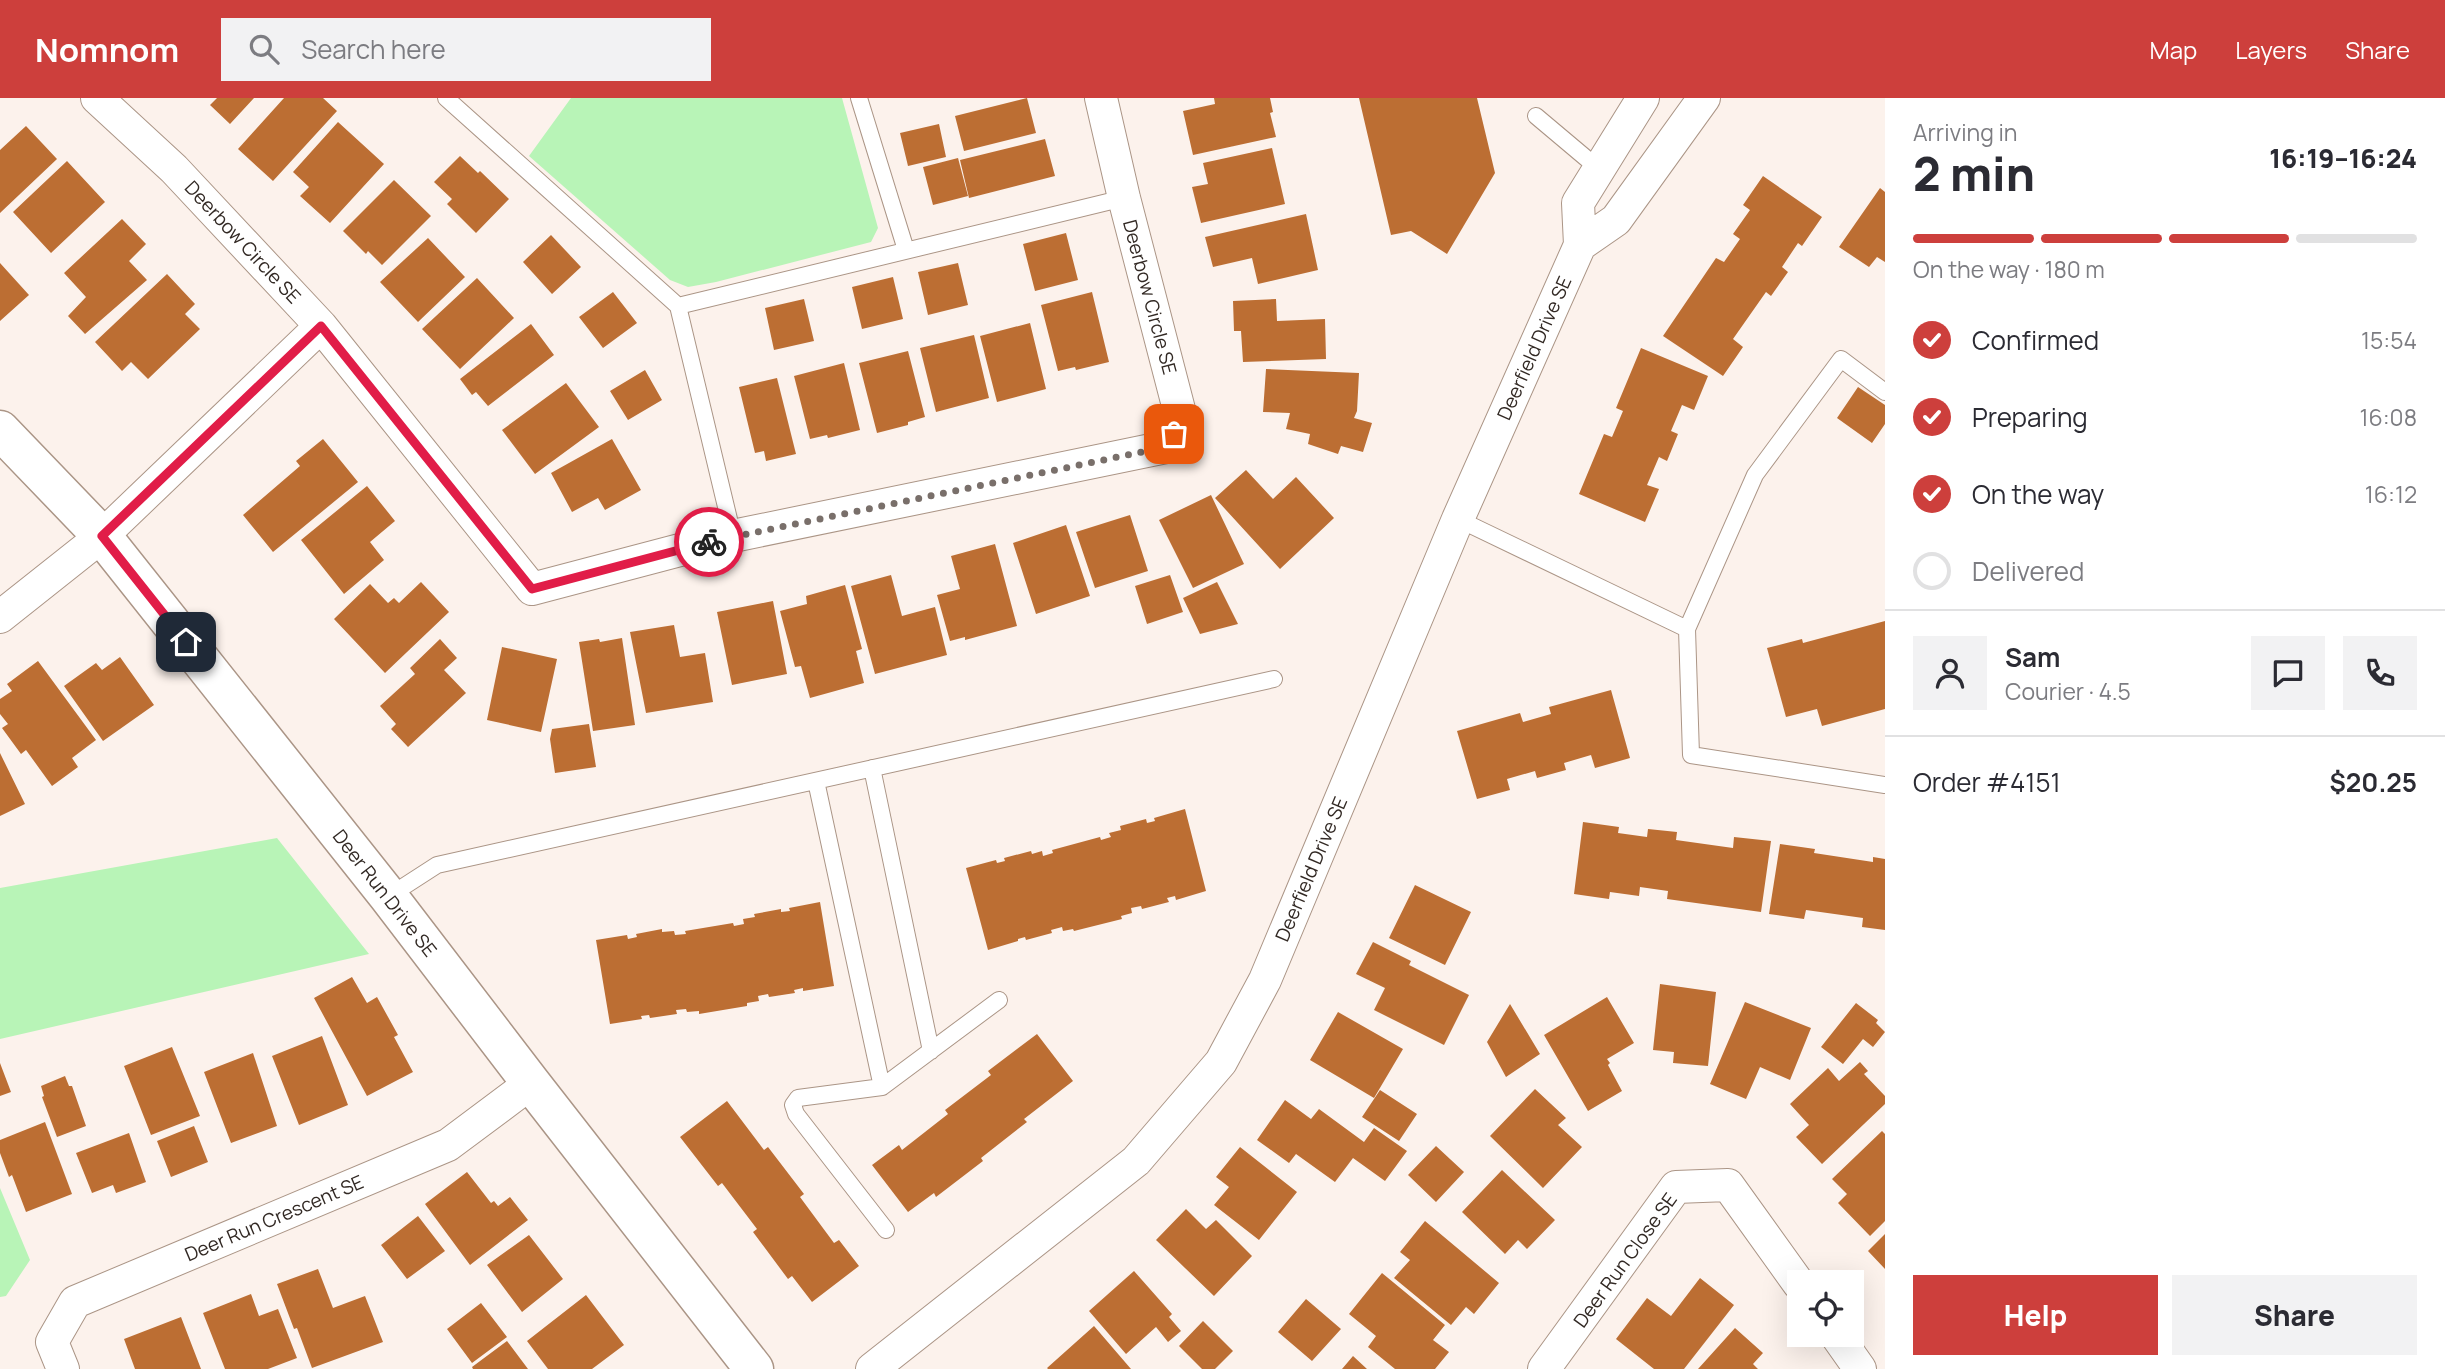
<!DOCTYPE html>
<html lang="en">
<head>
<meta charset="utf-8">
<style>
  :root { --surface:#fff; --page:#f2f2f3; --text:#2b2b33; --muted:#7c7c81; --line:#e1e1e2; --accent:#cd3f3c }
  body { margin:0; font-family:Manrope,sans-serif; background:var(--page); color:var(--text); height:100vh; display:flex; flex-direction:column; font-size:26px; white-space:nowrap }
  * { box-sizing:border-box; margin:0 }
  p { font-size:23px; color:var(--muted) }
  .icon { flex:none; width:38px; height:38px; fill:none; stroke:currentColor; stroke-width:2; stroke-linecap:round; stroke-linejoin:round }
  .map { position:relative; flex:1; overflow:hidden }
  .panel { display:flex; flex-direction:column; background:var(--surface); width:560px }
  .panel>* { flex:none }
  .fabs { position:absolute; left:1787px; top:1172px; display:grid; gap:14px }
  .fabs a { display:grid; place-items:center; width:77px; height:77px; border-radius:0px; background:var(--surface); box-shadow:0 7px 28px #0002; font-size:35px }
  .pin { position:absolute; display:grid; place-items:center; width:60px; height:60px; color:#fff; margin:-30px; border-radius:14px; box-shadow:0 4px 10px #0006 }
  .courier { position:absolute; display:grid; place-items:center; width:70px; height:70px; margin:-35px; border:5px solid #e11d48; border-radius:50%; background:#fff; color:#222; box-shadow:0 2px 9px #0007 }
  .overview em { font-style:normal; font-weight:800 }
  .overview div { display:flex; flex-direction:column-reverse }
  .overview { display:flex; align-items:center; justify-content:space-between; height:119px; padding:0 28px }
  h1 { font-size:46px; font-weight:800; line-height:52px }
  .bar { display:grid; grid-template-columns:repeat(4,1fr); gap:10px 7px; align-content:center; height:84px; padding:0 28px }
  .bar i { height:9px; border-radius:5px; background:var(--line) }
  .bar .on { background:var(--accent) }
  .bar p { grid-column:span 4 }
  .line { display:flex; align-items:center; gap:18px; padding:0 28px; border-top:2px solid var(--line) }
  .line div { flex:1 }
  .round { display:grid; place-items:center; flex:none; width:74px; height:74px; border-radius:0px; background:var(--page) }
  ol { padding:0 28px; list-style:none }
  li { display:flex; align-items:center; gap:21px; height:77px }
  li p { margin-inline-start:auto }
  li .icon { padding:7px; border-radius:50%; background:var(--accent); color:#fff; stroke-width:4 }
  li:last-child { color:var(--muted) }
  li i { width:38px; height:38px; border:4px solid var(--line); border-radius:50% }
  .button { display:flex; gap:14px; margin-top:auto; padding:14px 28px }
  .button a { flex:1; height:80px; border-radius:0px; background:var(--accent); color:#fff; font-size:28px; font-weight:800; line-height:80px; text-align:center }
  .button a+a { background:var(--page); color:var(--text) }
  header { display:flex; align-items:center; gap:42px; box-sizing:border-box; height:98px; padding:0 35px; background:var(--accent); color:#fff }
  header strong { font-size:33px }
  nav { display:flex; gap:38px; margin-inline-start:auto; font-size:24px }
  .search { width:490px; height:63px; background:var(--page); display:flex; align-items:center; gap:18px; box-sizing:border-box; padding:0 24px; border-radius:0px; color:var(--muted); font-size:26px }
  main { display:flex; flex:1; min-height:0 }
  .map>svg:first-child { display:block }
</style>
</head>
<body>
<header>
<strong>Nomnom</strong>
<div class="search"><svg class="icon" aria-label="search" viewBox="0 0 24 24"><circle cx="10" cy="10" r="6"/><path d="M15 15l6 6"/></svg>Search here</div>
<nav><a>Map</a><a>Layers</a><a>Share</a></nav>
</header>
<main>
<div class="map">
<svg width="1885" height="1271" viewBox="0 0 1885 1271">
  <rect width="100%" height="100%" fill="#fcf2ec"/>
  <path fill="#b8f4b7" d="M571 0H842L878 130 871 144 716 184 688 189 670 182 529 58Z
    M277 740 369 856 0 941V790Z
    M0 1090 30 1162 6 1198 0 1199Z"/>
  <path fill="#bc6e33" d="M217 0H254L230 26 210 7Z
    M284 0H323L337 13 273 83 238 51Z
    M1027 0 1036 35 964 53 955 18Z
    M1214 0H1270L1273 14 1270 15 1276 39 1193 57 1183 13 1215 6Z
    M1359 0H1477L1495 75 1447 156 1411 133 1391 137Z
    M338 24 384 66 330 125 300 98 309 89 293 74Z
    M939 26 946 59 908 68 900 35Z
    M26 28 57 61 0 115V52Z
    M1045 41 1055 78 969 100 960 62Z
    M1272 50 1285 106 1201 125 1192 89 1208 86 1203 65Z
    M460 58 478 75 480 73 509 101 476 135 447 106 452 101 434 84Z
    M958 60 968 98 933 107 923 69Z
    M67 63 105 104 51 155 13 114Z
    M1763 78 1822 119 1802 148 1798 145 1782 169 1788 174 1771 198 1766 194 1733 241 1743 249 1723 278 1663 238 1716 160 1724 164 1740 141 1733 136 1750 112 1743 107Z
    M394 82 431 118 382 167 368 153 366 156 343 133Z
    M1880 90 1885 94V164L1877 159 1869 169 1839 149Z
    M1306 116 1318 172 1258 186 1252 160 1213 169 1205 139Z
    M122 121 146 146 129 163 147 182 85 236 68 218 86 199 64 175Z
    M1066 135 1078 182 1035 193 1023 146Z
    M551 137 581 169 552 196 523 164Z
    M428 140 465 179 418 224 380 184Z
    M0 165 29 197 0 223Z
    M958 165 968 207 928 217 918 174Z
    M167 176 195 206 185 216 200 231 148 281 131 264 122 273 95 244Z
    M893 179 903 221 862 231 852 189Z
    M477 180 514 220 460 271 422 231Z
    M613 194 637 225 603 250 579 219Z
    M1092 194 1109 264 1076 272 1075 269 1058 273 1041 207Z
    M804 201 814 243 774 252 765 210Z
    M1276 201 1277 223 1325 221 1326 261 1243 264 1241 233H1234L1233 203Z
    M1030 225 1046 291 997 304 980 238Z
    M531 226 554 257 488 308 476 294 472 297 460 281Z
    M974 237 989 300 936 314 920 250Z
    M1641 250 1708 278 1694 312 1682 307 1671 333 1678 336 1667 363 1659 359 1647 387 1659 391 1645 424 1579 396 1604 336 1612 339 1623 313 1616 310Z
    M908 253 925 319 908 324V327L877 335 859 265Z
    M844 265 860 332 828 340 827 337 810 341 794 278Z
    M1266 271 1359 275 1357 313 1354 320 1372 325 1363 354 1341 348 1338 356 1308 346 1310 336 1286 331 1290 315 1263 314Z
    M645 272 662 302 628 322 610 293Z
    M777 280 796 356 766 363 764 353 755 355 739 289Z
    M566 285 599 329 535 376 502 332Z
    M1858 289 1885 307V326L1872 345 1837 320Z
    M323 341 358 384 273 454 243 417 300 368 296 363Z
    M612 341 641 392 605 412 598 400 572 414 551 375Z
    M1246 372 1273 401 1296 379 1334 420 1280 471 1215 400Z
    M367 388 395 423 370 444 384 462 344 496 301 442Z
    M1211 397 1244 466 1193 490 1159 422Z
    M1130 417 1148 473 1095 490 1076 434Z
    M1066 427 1090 498 1036 516 1013 445Z
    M995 446 1017 528 965 542V539L950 543 937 497 960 491 951 458Z
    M891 477 902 518 935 509 947 557 875 576 851 488Z
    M1170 477 1183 514 1147 526 1135 488Z
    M421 484 449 514 385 575 334 521 370 486 388 505 394 500 399 505Z
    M1217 484 1238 526 1200 536 1183 500Z
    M845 487 862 551 856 553 864 585 810 600 801 568 795 569 780 513 807 506 806 498Z
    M773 503 787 576 732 587 717 514Z
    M1885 523V611L1822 628 1817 611 1786 619 1767 550 1802 541 1803 545Z
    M674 527 680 559 705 555 713 604 646 615 630 534Z
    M622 540 635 627 593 633 579 544 599 541 600 544Z
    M440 541 457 560 444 572 466 595 408 649 391 631 396 626 380 608 415 576 410 570Z
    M502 549 557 561 541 634 487 622Z
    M120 559 154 607 103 643 64 588 96 565 102 572Z
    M38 563 96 642 72 660 78 669 52 688 26 652 21 656 2 630 8 626 0 616V601L12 593 7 586Z
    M1611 592 1630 660 1595 670 1591 657 1564 665 1566 672 1537 680 1535 673 1507 681 1510 692 1477 701 1457 633 1520 615 1523 624 1551 616 1549 609Z
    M589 626 596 669 555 675 550 641 552 631Z
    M0 655 25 706 0 718Z
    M1185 711 1206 793 1176 802 1175 798 1167 800 1169 804 1142 811 1141 808 1131 810 1132 815 1121 818 1122 821 1074 833 1073 831 1063 833 1062 829 1051 832 1052 835 1026 842 1025 839 1018 841V843L988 852 966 770 996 762 997 765 1005 763 1004 760 1031 753 1032 756 1042 753 1043 758 1053 755 1052 752 1100 739 1101 742 1111 739 1109 735 1121 732 1120 728 1146 721 1147 725 1155 723 1154 720Z
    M1583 724 1619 729 1618 735 1647 739 1648 731 1677 734 1676 742 1733 750 1734 739 1771 743 1761 814 1667 801 1668 793 1640 789 1639 798 1610 794 1609 801 1574 796Z
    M1780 746 1815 751 1814 755 1873 764V759L1885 761V832L1862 829 1863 820 1806 812 1804 821 1769 816Z
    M1415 787 1471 814 1445 867 1389 840Z
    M820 804 834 888 803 893V890L794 892 795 895 769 899 768 896 758 898 759 903 747 905V908L699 916V913L687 914 686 911 676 912 677 916 650 920 649 917 641 918 642 921 610 926 596 842 627 837 628 841 637 839 636 836 662 831V834L674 833 675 837 686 836 685 833 733 825 734 828 744 826 743 821 755 819 754 816 781 811V814L790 813 789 810Z
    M1373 844 1411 863 1409 867 1469 897 1444 947 1374 912 1385 890 1356 876Z
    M352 879 367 905 377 899 398 937 394 939 413 974 367 998 314 900Z
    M1660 886 1716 894 1708 968 1673 965 1674 954 1653 952Z
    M1607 899 1634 945 1607 961 1610 965 1608 967 1622 993 1588 1013 1544 937Z
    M1745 904 1811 930 1790 982 1760 969 1746 1001 1710 986Z
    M1856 905 1878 922 1876 925 1885 934 1873 949 1863 941 1843 966 1821 949Z
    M1510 906 1540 956 1506 979 1487 944Z
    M1338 914 1403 951 1374 1000 1310 962Z
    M1037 936 1073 983 1024 1021 1027 1024 981 1060 983 1063 936 1099 934 1095 908 1114 872 1067 899 1047 902 1052 948 1016 945 1012 991 977 988 973Z
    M322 938 348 1007 299 1027 272 958Z
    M172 949 200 1018 151 1037 124 968Z
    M253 955 277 1028 231 1045 204 974Z
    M1860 964 1868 973 1864 976 1885 998V1006L1822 1066 1796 1039 1809 1027 1790 1006 1828 970 1839 983Z
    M0 965 11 994 0 998Z
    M65 978 69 988H72L86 1028 57 1039 42 999 44 998 41 988Z
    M1535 991 1566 1020 1558 1027 1582 1049 1543 1090 1490 1038Z
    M1380 992 1417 1016 1399 1043 1362 1019Z
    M1285 1002 1311 1021 1319 1011 1364 1044 1374 1030 1407 1053 1385 1083 1353 1060 1335 1084 1296 1056 1289 1065 1257 1042Z
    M727 1003 764 1052 768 1049 804 1096 800 1099 834 1145 839 1142 859 1168 812 1204 792 1178 788 1181 753 1134 757 1131 722 1085 718 1088 680 1039Z
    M45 1024 72 1096 26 1114 12 1077 9 1079 0 1055V1042Z
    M194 1028 208 1064 171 1079 157 1043Z
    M1882 1033 1885 1036V1123L1870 1138 1838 1105 1847 1096 1832 1081Z
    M129 1035 146 1084 116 1095 113 1087 92 1095 76 1055Z
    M1436 1048 1464 1074 1436 1104 1408 1077Z
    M1240 1049 1297 1094 1259 1142 1214 1107 1229 1089 1216 1079Z
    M1502 1072 1555 1122 1527 1151 1518 1142 1505 1156 1462 1114Z
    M467 1074 491 1105 494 1103 498 1108 510 1099 528 1122 470 1167 425 1106Z
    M1186 1111 1206 1131 1216 1122 1252 1158 1214 1198 1156 1142Z
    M418 1118 445 1153 407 1181 381 1147Z
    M1425 1123 1499 1185 1474 1216 1466 1209 1451 1227 1394 1180 1410 1162 1400 1154Z
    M1885 1136V1171L1868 1153Z
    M529 1137 563 1181 522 1214 487 1167Z
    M318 1171 333 1210 365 1198 383 1244 312 1270 297 1230 294 1231 277 1186Z
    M1134 1173 1172 1216 1169 1219 1181 1233 1168 1244 1156 1229 1126 1256 1089 1213Z
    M1382 1175 1445 1227 1433 1242 1449 1254 1435 1271H1395L1368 1249 1376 1238 1349 1216Z
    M1700 1180 1734 1207 1684 1271H1654L1616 1241 1647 1200 1671 1218Z
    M251 1196 259 1218 278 1211 297 1260 268 1271H225L203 1215Z
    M586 1197 624 1247 592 1271H548L527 1243Z
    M1306 1201 1341 1231 1312 1263 1278 1234Z
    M481 1205 507 1239 472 1265 447 1231Z
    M181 1219 201 1271H135L124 1241Z
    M1203 1223 1233 1253 1215 1271H1202L1179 1248Z
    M1094 1228 1131 1271H1048L1047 1270Z
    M1735 1230 1763 1255 1753 1266 1758 1271H1698Z
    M507 1243 528 1271H473L472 1269Z
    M1353 1258 1367 1271H1342Z"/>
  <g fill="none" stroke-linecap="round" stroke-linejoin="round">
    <defs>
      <path id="lane" d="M446 0 678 208 733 438
        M859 0 906 152
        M1536 18 1599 71
        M678 208 1124 100
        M1885 294 1841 261 1755 377 1687 531 1691 657 1885 687
        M1458 421 1687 531
        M872 670 931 953
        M816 683 882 989
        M389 798 437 767 1274 581
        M886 1132 796 1016 793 1007 798 1000 882 989 999 902"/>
      <path id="street" d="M97 0 174 71 321 228 532 491 733 438 1166 349 1182 323 1124 100 1101 0
        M1580 147 1616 122 1704 0
        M0 519 102 438 321 228
        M1836 1237 1860 1271
        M63 1271 52 1244 75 1204 448 1047 531 985
        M872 1271 1136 1063 1221 964 1265 882 1458 421 1580 147 1578 105 1643 0
        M1544 1271 1676 1089 1728 1087 1799 1186"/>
      <path id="secondary" d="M0 332 102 438 388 798 531 985 754 1271"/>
    </defs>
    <use href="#lane" stroke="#ab9586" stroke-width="18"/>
    <use href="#street" stroke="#ab9586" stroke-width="34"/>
    <use href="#secondary" stroke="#ab9586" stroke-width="41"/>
    <use href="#lane" stroke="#fff" stroke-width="16"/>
    <use href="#street" stroke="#fff" stroke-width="32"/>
    <use href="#secondary" stroke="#fff" stroke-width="38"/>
  </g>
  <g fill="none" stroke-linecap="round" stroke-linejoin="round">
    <path stroke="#796f6a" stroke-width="7" stroke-dasharray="0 12.6" d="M709 444 1166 349 1174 336"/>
    <path stroke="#e11d48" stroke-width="9" d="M186 544 102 438 321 228 532 491 709 444"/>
  </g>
  <g text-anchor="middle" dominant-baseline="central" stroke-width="5" stroke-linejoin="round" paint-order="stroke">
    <g font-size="19" fill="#322924" stroke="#fff">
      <text transform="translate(243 144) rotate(47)">Deerbow Circle SE</text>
      <text transform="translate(1150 199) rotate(75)">Deerbow Circle SE</text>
      <text transform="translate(1534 250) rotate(-66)">Deerfield Drive SE</text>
      <text transform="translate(1311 771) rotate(-67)">Deerfield Drive SE</text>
      <text transform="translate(385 795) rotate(52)">Deer Run Drive SE</text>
      <text transform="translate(274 1120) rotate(-23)">Deer Run Crescent SE</text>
      <text transform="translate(1625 1162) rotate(-54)">Deer Run Close SE</text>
    </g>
  </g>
</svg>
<div class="fabs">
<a><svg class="icon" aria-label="locate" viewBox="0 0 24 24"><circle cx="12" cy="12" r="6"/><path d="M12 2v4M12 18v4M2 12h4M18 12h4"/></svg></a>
</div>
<div class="pin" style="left:1174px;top:336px;background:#ea580c"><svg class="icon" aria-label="bag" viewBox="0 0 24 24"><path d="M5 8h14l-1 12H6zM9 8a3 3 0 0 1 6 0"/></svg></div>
<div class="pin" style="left:186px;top:544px;background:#1f2937"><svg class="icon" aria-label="home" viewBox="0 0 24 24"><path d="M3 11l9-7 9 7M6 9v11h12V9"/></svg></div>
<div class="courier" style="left:709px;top:444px"><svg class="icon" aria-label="bike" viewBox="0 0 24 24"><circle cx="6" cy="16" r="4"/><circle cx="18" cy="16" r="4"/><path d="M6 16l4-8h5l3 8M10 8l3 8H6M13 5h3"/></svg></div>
</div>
<section class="panel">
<div class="overview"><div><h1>2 min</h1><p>Arriving in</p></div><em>16:19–16:24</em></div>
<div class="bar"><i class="on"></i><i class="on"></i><i class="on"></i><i></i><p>On the way · 180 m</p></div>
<ol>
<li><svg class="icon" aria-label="check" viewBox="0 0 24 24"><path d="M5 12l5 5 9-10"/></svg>Confirmed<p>15:54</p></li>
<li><svg class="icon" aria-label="check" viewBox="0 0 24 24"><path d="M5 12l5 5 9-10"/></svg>Preparing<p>16:08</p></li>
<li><svg class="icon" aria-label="check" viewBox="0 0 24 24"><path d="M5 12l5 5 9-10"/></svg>On the way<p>16:12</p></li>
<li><i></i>Delivered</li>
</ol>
<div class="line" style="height:126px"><a class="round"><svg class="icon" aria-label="person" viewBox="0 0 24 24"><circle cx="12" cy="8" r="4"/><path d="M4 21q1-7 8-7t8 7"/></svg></a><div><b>Sam</b><p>Courier · 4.5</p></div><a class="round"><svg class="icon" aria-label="chat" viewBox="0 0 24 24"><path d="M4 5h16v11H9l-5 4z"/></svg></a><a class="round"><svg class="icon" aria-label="phone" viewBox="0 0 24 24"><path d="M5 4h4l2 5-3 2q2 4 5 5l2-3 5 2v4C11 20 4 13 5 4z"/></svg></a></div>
<div class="line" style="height:91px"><div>Order #4151</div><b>$20.25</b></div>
<div class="button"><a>Help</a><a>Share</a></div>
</section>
</main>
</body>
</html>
